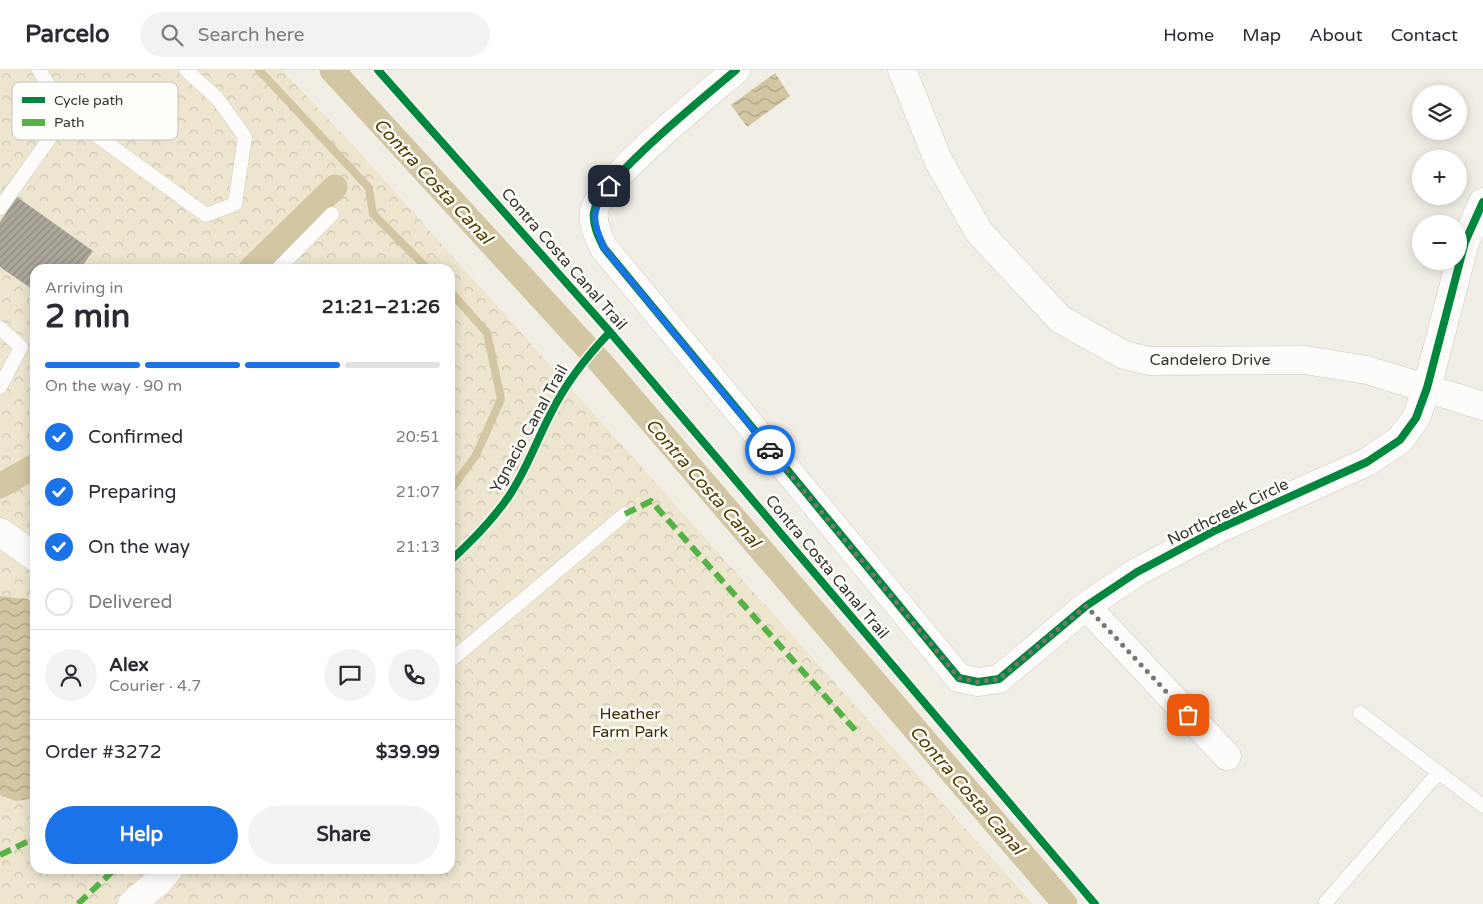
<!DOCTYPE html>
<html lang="en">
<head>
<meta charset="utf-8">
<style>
  :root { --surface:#fff; --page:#f2f2f3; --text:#2b2b33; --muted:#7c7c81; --line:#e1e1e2; --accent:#1a73e8 }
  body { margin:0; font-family:"Varela Round",sans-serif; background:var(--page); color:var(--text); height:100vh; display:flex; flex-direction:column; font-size:19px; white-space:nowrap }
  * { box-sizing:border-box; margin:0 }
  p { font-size:16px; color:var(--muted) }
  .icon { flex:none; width:28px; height:28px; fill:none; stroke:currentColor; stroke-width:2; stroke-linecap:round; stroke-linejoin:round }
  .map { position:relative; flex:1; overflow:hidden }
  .drawer { position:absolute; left:30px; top:194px; width:425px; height:610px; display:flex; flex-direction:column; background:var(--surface); border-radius:15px; box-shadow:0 2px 12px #0003 }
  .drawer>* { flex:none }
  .buttons { position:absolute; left:1412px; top:15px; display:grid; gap:10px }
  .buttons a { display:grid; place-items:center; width:55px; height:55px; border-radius:50%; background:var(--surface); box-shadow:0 2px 12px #0003; font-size:25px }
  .pin { position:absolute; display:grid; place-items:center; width:42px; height:42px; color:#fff; margin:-21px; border-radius:10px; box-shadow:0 2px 8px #0006 }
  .courier { position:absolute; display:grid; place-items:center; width:50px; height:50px; margin:-25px; border:4px solid #1a73e8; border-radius:50%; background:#fff; color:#222; box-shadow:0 1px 6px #0007 }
  .overview em { font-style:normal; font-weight:800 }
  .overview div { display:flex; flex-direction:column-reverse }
  .overview { display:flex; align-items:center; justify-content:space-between; height:85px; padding:0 15px }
  h1 { font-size:32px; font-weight:800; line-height:38px }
  .bar { display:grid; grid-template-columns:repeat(4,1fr); gap:8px 5px; align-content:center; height:60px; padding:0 15px }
  .bar i { height:6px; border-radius:4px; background:var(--line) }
  .bar .on { background:var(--accent) }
  .bar p { grid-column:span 4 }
  .line { display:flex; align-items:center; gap:12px; padding:0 15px; border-top:1px solid var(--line) }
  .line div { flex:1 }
  .round { display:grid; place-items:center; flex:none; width:52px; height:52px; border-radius:26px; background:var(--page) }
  ol { padding:0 15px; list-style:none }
  li { display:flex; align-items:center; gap:15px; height:55px }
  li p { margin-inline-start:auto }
  li .icon { padding:5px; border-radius:50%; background:var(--accent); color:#fff; stroke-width:4 }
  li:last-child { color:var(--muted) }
  li i { width:28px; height:28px; border:2px solid var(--line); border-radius:50% }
  .primary-button { display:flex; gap:10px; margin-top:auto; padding:10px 15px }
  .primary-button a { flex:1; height:58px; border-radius:30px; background:var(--accent); color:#fff; font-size:20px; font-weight:800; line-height:58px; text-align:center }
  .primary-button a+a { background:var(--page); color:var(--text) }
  header { display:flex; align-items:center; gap:30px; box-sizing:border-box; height:70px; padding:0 25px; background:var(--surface); border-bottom:1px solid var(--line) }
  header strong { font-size:24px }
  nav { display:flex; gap:28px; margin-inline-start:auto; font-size:18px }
  .search { width:350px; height:45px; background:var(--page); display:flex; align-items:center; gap:12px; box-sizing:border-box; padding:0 18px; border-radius:28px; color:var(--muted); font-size:19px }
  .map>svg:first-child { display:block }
</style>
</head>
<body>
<header>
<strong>Parcelo</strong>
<div class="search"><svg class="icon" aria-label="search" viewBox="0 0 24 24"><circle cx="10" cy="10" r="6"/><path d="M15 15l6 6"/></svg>Search here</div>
<nav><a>Home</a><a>Map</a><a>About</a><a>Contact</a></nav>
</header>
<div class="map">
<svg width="1483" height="834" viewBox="0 0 1483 834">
  <defs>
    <pattern id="park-crowns" width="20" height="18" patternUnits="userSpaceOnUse" patternTransform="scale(1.25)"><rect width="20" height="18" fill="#ede5ce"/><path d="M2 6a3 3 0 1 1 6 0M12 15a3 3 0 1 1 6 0" fill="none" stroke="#ccc5b1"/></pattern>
    <pattern id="water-waves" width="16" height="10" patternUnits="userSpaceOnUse" patternTransform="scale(1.25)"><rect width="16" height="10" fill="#d3c6a2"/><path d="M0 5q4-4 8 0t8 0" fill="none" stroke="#aca284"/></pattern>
    <pattern id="building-hatch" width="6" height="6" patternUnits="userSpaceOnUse" patternTransform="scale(1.25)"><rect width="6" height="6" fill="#ada89b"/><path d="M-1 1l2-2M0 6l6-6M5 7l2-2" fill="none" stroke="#8e8a7f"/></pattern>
  </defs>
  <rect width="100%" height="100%" fill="#f1eee5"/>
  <path fill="url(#park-crowns)" fill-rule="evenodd" d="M0 0H282L352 74 1033 834H0ZM35 199H450V799H35Z"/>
  <path fill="url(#water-waves)" d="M775 3 790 26 747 57 731 35Z
    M0 526 27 529 35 536V728L16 731 0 725Z"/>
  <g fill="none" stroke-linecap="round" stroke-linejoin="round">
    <path stroke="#d3c6a2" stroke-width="8" d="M259 0 369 118 373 144 428 199
      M450 221 487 263 501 329 476 385 450 421"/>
    <path stroke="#d3c6a2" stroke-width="25" d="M332 0 602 294 1065 834
      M251 199 335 117
      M0 416 35 396"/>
  </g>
  <path fill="url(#building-hatch)" d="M17 127 93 181 80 199H35V221L0 197V152Z"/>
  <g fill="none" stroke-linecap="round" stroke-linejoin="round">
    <defs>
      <path id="service" d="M39 0 67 44 206 145 235 134 245 67 217 28 186 0
        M0 138 67 44
        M278 199 332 144
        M0 258 21 277 0 317
        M450 591 625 444
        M1360 643 1483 736
        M1326 832 1439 702"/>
      <path id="minor" d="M736 0C708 24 598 112 594 142 592 154 599 168 604 178L959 608 978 612 999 609 1086 536 1137 502 1216 460 1367 392 1400 370 1416 348 1427 318 1465 172 1483 132
        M902 0 938 90 979 162 1060 249 1124 285 1149 291 1305 290 1367 300 1483 336
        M0 462 35 487
        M1086 536 1227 686
        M132 834 159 811 169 799"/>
    </defs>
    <use href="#service" stroke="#cdcac3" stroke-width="15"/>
    <use href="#minor" stroke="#cdcac3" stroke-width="29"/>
    <path stroke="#dad9d7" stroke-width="3" stroke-dasharray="4 4" stroke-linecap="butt" d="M605 258 614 231"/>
    <use href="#service" stroke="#fdfcfb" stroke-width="14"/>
    <use href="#minor" stroke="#fdfcfb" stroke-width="28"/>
    <path stroke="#56b246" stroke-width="6" stroke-dasharray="12 6" stroke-linecap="butt" d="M625 444 651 431 856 661
      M0 785 35 768
      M78 834 115 799"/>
    <defs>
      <path id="cycleway" d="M378 0 610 262 1095 834
        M736 0C708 24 598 112 594 142 592 154 599 168 604 178L959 608 978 612 999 609 1086 536 1137 502 1216 460 1367 392 1400 370 1416 348 1427 318 1465 172 1483 132
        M450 491C472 471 492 451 509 426 526 401 536 372 550 345 565 314 586 287 610 262"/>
    </defs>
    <use href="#cycleway" stroke="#fffefa" stroke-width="11"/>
    <use href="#cycleway" stroke="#00873e" stroke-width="8"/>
  </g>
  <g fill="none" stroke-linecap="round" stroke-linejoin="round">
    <path stroke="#79766f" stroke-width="5" stroke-dasharray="0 9" d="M770 380 959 608 978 612 999 609 1086 536 1188 645"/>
    <path stroke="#1a73e8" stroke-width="6" d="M609 116C591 141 592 150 604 178L770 380"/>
  </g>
  <g text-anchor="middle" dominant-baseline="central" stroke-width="5" stroke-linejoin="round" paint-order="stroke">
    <g font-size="16" fill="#383630" stroke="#fffefa">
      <text transform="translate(564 189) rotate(49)">Contra Costa Canal Trail</text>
      <text x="1210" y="290">Candelero Drive</text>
      <text transform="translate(529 359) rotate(-61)">Ygnacio Canal Trail</text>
      <text transform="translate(1228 442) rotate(-26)">Northcreek Circle</text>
      <text transform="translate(827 497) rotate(50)">Contra Costa Canal Trail</text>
    </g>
    <g font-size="16" fill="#3d3009" stroke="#fffefa">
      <text x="630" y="644">Heather<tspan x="630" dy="18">Farm Park</tspan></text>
    </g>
    <g font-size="18" font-style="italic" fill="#534102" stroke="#fffefa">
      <text transform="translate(433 111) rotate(47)">Contra Costa Canal</text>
      <text transform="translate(703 413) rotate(49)">Contra Costa Canal</text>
      <text transform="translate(967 720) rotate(49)">Contra Costa Canal</text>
    </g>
  </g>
  <rect x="12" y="12" width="166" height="58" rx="8" fill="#fffefa" stroke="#c3c2bd" stroke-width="1"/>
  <rect x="22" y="27" width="23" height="6" fill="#00873e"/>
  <rect x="22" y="49" width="23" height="7" fill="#56b246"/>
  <g font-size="14" fill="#383630">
    <text x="54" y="35">Cycle path</text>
    <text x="54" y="57">Path</text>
  </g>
</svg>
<div class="buttons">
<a><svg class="icon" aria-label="layers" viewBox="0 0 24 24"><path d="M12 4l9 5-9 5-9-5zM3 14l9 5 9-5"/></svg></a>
<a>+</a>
<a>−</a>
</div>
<div class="pin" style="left:1188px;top:645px;background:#ea580c"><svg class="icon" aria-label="bag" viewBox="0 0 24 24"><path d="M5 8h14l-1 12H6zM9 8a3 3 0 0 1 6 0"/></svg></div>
<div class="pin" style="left:609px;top:116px;background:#1f2937"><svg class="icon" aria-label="home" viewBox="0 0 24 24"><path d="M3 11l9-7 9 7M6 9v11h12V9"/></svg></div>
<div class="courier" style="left:770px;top:380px"><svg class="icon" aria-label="car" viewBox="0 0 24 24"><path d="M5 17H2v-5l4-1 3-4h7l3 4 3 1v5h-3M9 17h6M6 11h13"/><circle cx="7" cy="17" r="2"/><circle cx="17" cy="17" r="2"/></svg></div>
<section class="drawer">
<div class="overview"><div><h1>2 min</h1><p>Arriving in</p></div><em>21:21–21:26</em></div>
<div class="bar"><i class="on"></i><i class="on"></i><i class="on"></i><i></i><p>On the way · 90 m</p></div>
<ol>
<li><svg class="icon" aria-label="check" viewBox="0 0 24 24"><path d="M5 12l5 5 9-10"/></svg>Confirmed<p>20:51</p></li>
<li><svg class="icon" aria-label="check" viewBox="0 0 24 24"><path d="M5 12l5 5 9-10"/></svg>Preparing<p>21:07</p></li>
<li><svg class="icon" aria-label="check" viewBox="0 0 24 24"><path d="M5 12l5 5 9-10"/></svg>On the way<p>21:13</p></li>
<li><i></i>Delivered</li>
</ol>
<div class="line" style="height:90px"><a class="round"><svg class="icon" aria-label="person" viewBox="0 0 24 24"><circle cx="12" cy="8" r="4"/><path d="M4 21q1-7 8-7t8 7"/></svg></a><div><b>Alex</b><p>Courier · 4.7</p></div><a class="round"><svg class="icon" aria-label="chat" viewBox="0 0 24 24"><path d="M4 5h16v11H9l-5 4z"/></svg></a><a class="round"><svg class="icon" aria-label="phone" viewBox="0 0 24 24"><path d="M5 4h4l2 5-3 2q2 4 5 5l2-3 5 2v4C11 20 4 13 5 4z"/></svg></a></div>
<div class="line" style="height:65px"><div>Order #3272</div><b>$39.99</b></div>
<div class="primary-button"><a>Help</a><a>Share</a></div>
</section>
</div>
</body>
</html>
